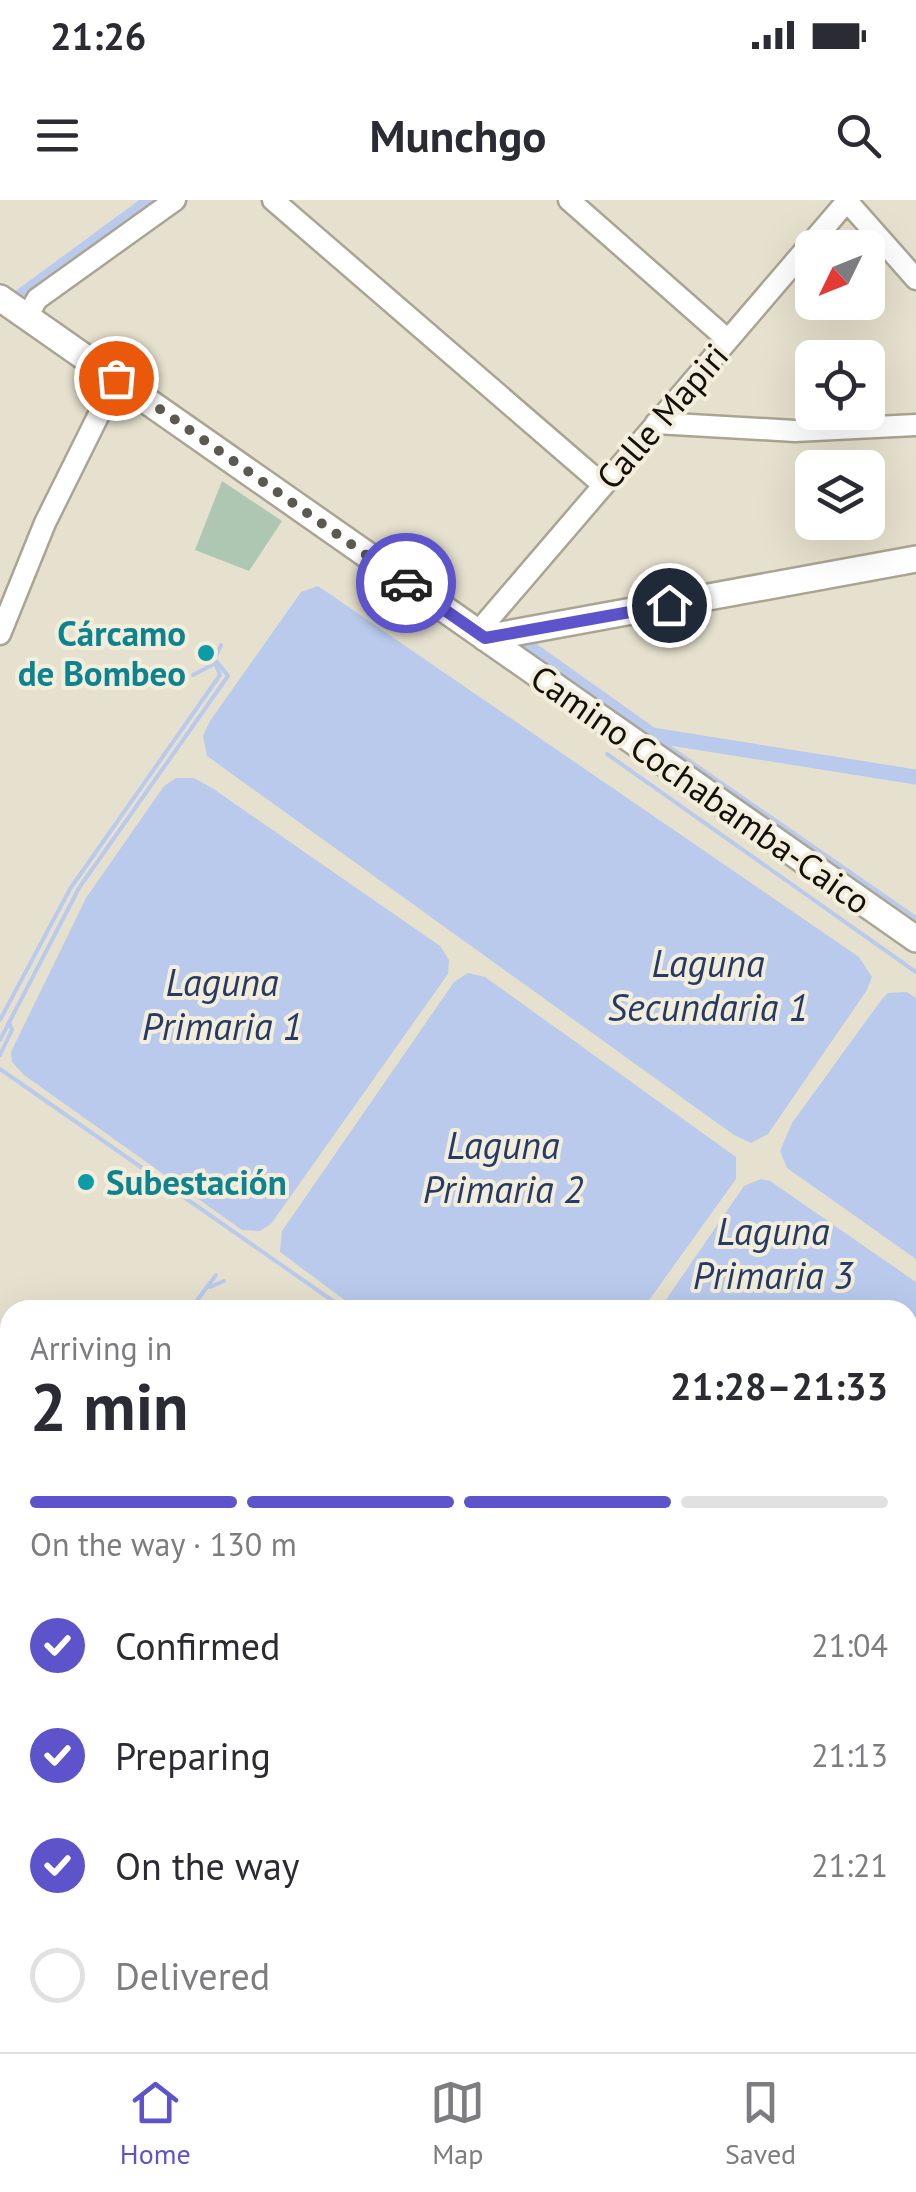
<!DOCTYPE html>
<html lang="en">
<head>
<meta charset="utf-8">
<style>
  :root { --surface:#fff; --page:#f2f2f3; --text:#2b2b33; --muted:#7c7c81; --line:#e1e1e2; --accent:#5d53cb }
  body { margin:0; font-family:"PT Sans",sans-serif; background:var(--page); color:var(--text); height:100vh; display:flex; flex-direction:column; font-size:38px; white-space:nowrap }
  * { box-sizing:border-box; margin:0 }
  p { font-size:32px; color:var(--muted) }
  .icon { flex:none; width:55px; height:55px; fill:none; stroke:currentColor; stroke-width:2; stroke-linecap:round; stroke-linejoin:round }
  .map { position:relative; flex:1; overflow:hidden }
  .details { position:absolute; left:0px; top:1100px; width:918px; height:752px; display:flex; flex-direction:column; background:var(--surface); border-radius:30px 30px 0 0; box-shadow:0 10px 40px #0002 }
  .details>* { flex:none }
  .needle { width:65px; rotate:227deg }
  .controls { position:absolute; left:795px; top:30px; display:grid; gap:20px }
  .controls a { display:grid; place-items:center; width:90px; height:90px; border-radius:15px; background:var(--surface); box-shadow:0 10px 40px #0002; font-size:50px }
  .pin { position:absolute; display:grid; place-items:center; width:85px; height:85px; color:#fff; margin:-42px; border:5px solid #fff; border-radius:50%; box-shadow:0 2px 10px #0007 }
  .courier { position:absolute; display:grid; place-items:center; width:100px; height:100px; margin:-50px; border:8px solid #5d53cb; border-radius:50%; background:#fff; color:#222; box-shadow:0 2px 12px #0007 }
  .headline em { font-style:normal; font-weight:700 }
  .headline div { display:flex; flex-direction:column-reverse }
  .headline { display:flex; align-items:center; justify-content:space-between; height:170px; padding:0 30px }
  h1 { font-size:65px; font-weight:700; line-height:75px }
  .bar { display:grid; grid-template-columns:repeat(4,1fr); gap:15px 10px; align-content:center; height:120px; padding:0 30px }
  .bar i { height:12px; border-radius:8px; background:var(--line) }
  .bar .active { background:var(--accent) }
  .bar p { grid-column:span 4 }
  ol { padding:0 30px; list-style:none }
  li { display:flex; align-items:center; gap:30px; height:110px }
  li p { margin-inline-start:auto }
  li .icon { padding:10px; border-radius:50%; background:var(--accent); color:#fff; stroke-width:4 }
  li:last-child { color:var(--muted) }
  li i { width:55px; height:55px; border:5px solid var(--line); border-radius:50% }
  .status { display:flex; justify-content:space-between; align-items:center; height:70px; padding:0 50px; background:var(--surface); direction:ltr }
  .status svg { height:28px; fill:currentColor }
  header { display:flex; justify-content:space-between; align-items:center; height:130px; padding:0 30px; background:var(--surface); font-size:45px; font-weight:700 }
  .tab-bar { display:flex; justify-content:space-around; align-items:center; height:140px; border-top:2px solid var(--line); background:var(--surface); font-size:28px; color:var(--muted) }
  .tab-bar a { display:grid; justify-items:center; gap:5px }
  .tab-bar .active { color:var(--accent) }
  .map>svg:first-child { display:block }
</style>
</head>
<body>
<div class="status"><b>21:26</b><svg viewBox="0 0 49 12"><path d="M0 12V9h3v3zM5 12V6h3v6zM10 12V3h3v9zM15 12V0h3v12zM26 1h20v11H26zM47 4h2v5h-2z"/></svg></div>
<header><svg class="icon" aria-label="menu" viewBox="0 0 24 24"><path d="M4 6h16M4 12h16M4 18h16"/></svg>Munchgo<svg class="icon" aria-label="search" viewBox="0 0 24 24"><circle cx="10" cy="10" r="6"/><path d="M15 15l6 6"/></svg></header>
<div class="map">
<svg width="916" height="1852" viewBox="0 0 916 1852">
  <rect width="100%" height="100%" fill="#e6e1ce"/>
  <path fill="#adc7b3" d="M222 281 282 321 249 371 195 350Z"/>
  <path fill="#b9caed" d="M318 386 859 757 872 777 867 790 768 934 751 943 734 935 207 556 203 536 210 521 301 392Z
    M176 578H194L212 588 440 746 449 760 448 774 271 1024 260 1031 242 1030 24 875 12 862 11 852 86 698 164 586Z
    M468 773 485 777 736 957V979L642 1110H358L280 1052 282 1031 454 782Z
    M907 792 916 798V1059L787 968 780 951 792 923 882 799 888 793Z
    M761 979 770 981 916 1082V1341L908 1353V1110H659L744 986Z
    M916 1360V1503L908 1497V1372Z
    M38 1843H178L193 1852H55Z"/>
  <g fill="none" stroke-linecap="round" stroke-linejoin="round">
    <path stroke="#b9caed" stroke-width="4" d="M193 475 212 465 221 445
      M652 535 916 718
      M607 554 916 772
      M0 820 70 689 220 475 215 463
      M0 840 79 688 228 476 217 462
      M0 855 12 830 9 822
      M0 869 346 1110
      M210 1087 224 1081
      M190 1110 216 1075
      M2 1378 10 1367
      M908 1504 916 1510"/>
    <path stroke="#b9caed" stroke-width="15" d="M20 97 152 0
      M524 444 652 535 916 577
      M0 1701 10 1705"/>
    <defs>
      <path id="minor" d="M273 0 602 284
        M569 0 728 140
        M846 0 916 79
        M27 117 37 99 175 0
        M656 223 795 231 916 225
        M477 433 848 0
        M0 434 45 323 117 178
        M0 1506 10 1521
        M301 1842 307 1852
        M0 1851 2 1852"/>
      <path id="major" d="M0 98 916 739
        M485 438 916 359"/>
    </defs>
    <use href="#minor" stroke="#aaa593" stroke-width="25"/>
    <use href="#major" stroke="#aaa593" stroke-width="30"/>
    <use href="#minor" stroke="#fff" stroke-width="20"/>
    <use href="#major" stroke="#fff" stroke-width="25"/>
  </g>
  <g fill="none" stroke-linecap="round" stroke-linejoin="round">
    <path stroke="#5c594f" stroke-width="10" stroke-dasharray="0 18" d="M116 178 406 383"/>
    <path stroke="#5d53cb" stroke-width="12" d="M406 383 485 438 669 405"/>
  </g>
  <g fill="#0f9aa8" stroke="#f3eedb" stroke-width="4">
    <circle cx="206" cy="453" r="10"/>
    <circle cx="86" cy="982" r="10"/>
  </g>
  <g text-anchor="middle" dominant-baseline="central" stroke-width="8" stroke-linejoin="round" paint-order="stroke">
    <g font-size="35" fill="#12100a" stroke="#f3eedb">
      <text transform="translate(662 216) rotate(-49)">Calle Mapiri</text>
      <text transform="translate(701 589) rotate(35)">Camino Cochabamba-Caico</text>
    </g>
    <g font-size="35" font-weight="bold" fill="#0d838f" stroke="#f3eedb" text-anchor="end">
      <text x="186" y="433">Cárcamo<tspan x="186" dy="40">de Bombeo</tspan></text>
      <text x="106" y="982" text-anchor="start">Subestación</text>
    </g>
    <g font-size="38" font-style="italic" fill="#263a67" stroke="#f3eedb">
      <text x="708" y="762">Laguna<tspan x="708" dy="44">Secundaria 1</tspan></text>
      <text x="222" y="781">Laguna<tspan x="222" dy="44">Primaria 1</tspan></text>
      <text x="503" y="944">Laguna<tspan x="503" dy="44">Primaria 2</tspan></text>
      <text x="773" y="1030">Laguna<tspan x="773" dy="44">Primaria 3</tspan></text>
    </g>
  </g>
</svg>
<div class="controls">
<a><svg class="needle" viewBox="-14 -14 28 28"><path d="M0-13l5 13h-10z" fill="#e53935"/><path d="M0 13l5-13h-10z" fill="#7c7c81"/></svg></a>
<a><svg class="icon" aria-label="locate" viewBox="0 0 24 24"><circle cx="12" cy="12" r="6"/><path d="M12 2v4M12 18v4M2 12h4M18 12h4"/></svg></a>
<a><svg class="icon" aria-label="layers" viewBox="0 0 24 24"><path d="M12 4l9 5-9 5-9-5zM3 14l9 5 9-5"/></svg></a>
</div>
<div class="pin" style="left:116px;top:178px;background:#ea580c"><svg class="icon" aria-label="bag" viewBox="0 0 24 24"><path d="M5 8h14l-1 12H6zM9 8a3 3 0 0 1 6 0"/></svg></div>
<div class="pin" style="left:669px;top:405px;background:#1f2937"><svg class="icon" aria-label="home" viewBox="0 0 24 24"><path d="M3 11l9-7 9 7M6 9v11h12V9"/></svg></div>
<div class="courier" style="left:406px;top:383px"><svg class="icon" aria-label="car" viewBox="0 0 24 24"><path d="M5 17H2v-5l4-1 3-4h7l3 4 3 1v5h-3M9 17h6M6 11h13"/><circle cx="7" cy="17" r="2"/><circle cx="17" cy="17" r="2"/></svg></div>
<section class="details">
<div class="headline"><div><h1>2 min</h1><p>Arriving in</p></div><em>21:28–21:33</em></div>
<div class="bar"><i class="active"></i><i class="active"></i><i class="active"></i><i></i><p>On the way · 130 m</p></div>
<ol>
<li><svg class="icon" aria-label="check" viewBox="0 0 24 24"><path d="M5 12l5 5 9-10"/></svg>Confirmed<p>21:04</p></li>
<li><svg class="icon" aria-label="check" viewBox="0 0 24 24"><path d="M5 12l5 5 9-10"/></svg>Preparing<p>21:13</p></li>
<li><svg class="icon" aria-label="check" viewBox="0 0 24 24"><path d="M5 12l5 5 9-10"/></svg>On the way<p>21:21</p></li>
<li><i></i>Delivered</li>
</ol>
</section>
</div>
<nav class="tab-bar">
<a class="active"><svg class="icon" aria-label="home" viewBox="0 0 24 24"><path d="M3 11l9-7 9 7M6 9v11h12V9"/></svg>Home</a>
<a><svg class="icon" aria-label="map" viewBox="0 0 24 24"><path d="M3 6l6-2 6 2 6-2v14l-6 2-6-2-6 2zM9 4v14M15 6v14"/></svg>Map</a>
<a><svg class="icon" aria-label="saved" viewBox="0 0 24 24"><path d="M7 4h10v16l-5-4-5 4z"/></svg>Saved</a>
</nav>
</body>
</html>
